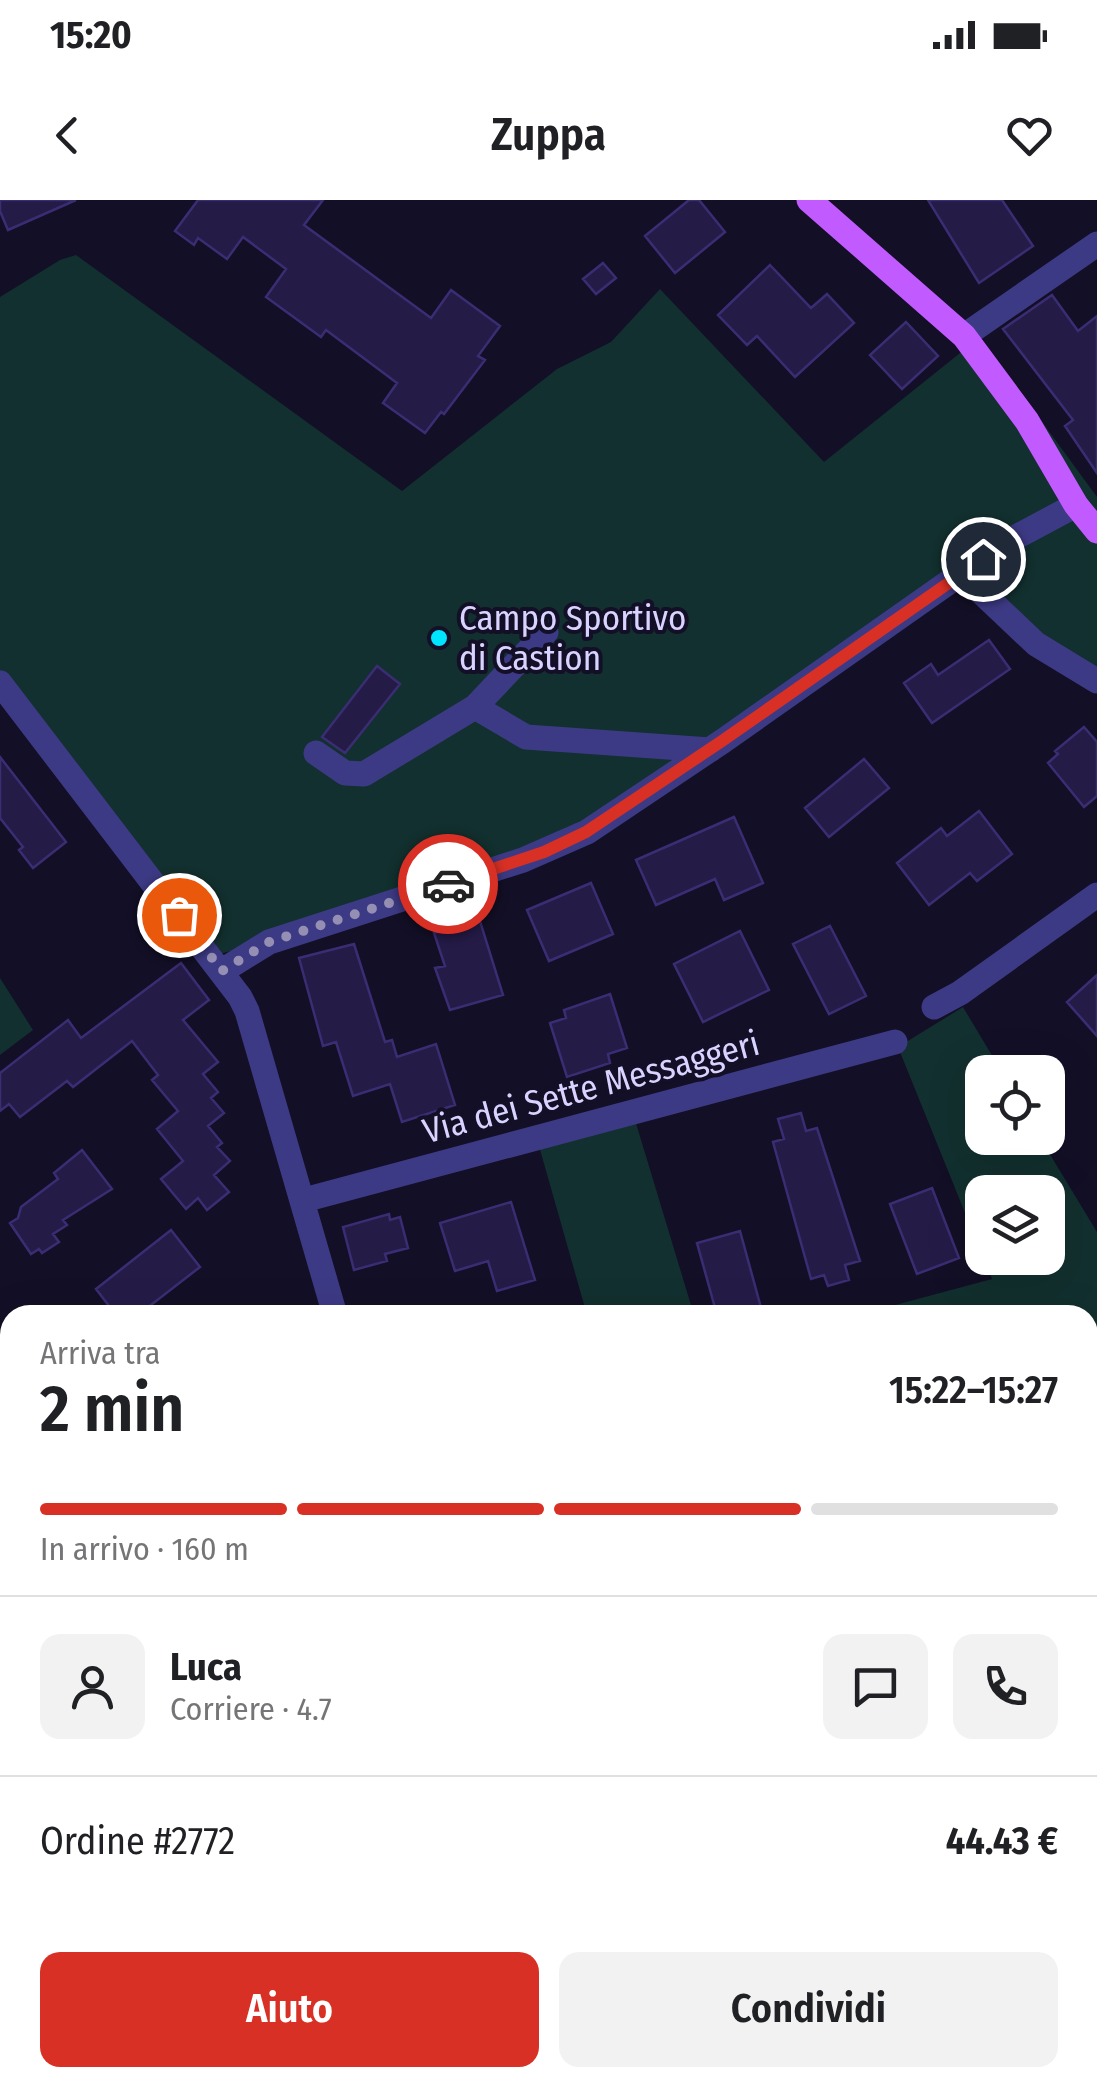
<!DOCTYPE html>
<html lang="it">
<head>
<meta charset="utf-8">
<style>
  :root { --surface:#fff; --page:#f2f2f2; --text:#202124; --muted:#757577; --line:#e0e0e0; --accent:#d93025 }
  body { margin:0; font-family:"Fira Sans Condensed",sans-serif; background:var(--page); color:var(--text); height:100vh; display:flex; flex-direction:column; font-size:38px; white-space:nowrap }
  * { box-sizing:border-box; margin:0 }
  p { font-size:32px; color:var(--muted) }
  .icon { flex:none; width:55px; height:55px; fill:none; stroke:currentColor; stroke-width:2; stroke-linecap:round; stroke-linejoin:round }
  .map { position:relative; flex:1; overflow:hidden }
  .sheet { position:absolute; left:0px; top:1105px; width:1098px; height:782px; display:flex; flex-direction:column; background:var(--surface); border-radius:30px 30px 0 0; box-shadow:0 10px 40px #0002 }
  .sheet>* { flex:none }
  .tools { position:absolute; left:965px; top:855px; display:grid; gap:20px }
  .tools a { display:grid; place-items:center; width:100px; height:100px; border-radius:20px; background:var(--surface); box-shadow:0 10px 40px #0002; font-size:50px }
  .pin { position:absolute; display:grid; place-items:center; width:85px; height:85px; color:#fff; margin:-42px; border:5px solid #fff; border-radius:50%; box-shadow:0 2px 10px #0007 }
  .courier { position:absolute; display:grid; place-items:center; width:100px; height:100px; margin:-50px; border:8px solid #d93025; border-radius:50%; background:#fff; color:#222; box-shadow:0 2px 12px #0007 }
  .overview em { font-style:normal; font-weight:600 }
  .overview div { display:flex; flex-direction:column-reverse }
  .overview { display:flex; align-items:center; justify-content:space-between; height:170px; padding:0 40px }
  h1 { font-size:65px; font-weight:600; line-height:75px }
  .bar { display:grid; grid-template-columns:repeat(4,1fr); gap:15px 10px; align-content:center; height:120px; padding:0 40px }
  .bar i { height:12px; border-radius:8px; background:var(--line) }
  .bar .current { background:var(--accent) }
  .bar p { grid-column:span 4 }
  .line { display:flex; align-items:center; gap:25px; padding:0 40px; border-top:2px solid var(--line) }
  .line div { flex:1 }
  .round { display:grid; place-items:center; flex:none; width:105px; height:105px; border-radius:20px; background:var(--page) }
  .primary-button { display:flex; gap:20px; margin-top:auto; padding:20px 40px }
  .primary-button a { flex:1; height:115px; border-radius:20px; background:var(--accent); color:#fff; font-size:40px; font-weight:600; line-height:115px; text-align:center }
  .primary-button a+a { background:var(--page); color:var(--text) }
  .status { display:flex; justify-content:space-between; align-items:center; height:70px; padding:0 50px; background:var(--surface); direction:ltr }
  .status svg { height:28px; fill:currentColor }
  header { display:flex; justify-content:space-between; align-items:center; height:130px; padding:0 40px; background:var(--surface); font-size:45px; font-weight:600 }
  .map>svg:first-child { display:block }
</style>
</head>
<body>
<div class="status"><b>15:20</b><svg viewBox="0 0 49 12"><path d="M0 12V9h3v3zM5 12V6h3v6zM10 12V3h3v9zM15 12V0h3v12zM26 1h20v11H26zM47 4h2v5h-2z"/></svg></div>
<header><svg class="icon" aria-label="back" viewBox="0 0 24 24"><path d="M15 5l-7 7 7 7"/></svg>Zuppa<svg class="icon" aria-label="heart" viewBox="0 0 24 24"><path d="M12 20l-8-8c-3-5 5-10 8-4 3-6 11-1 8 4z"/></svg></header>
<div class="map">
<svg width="1097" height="1886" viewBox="0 0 1097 1886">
  <rect width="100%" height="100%" fill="#130f26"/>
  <path fill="#12302f" d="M76 55 402 291 557 169 611 142 660 89 824 262 980 137 1097 297V482L964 374 588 635 269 742 219 754 0 493V97L60 60Z
    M0 778 33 830 0 855Z
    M963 807 1002 872H982V938H1040L1097 1032V1886H667L655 1878H1088V1115H858L992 1079 984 1058H1048V992H982V1055L898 847Z
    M632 910 694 1115H587L535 932Z
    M0 1790 10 1800V1878H368L357 1886H0Z"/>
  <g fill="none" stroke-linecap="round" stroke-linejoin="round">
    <path stroke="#0c2248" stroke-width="8" d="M1088 1533 1097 1525
      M114 1886 121 1878"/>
  </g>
  <path fill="#241b47" stroke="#3b2d73" stroke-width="2.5" d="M0 0H76L8 30 0 11Z
    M198 0H323L304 25 431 118 451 90 500 126 478 156 485 160 444 214 441 212 425 233 383 203 397 183 326 130 321 137 266 97 286 69 243 37 227 59 198 38 194 45 175 31Z
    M689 0H699L725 32 675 73 645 36Z
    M928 0H1002L1033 46 979 83Z
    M603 63 616 78 596 94 583 79Z
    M770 65 811 108 827 94 854 123 795 177 757 136 747 145 718 115Z
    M1052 95 1078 131 1097 116V273L1065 226 1073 220 1003 129Z
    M906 122 938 156 902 189 870 155Z
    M989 440 1010 469 932 523 904 483 931 464 938 475Z
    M377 466 400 484 345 553 322 537Z
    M1084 527 1097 542V596L1084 607 1048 563 1058 554 1055 551Z
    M0 557 66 642 33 668 19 650 23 647 0 618Z
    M864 559 889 588 829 637 805 608Z
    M979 611 1012 654 977 681 970 673 929 705 897 663 941 628 947 636Z
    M734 617 763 683 724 700 715 679 656 705 636 660Z
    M591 683 613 734 549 761 527 710Z
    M479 718 503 795 450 810 435 768 445 766 434 733Z
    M830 726 866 796 829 814 793 744Z
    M740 731 769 790 703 822 674 764Z
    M354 744 385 842 392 840 397 857 436 844 455 905 402 922 390 884 353 896 336 842 323 846 299 758Z
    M181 763 209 800 183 820 218 862 203 874 218 892 211 898 224 913 208 926 222 943 217 947 230 961 214 975 229 992 207 1010 198 998 186 1009 161 979 183 961 157 929 178 911 152 880 158 875 132 841 73 887 67 881 20 917 9 904 0 911V873L68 820 81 838Z
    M1097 775V836L1067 802Z
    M610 794 627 848 608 854 610 863 567 877 550 823 566 818 564 810Z
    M801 913 806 931 817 928 860 1061 845 1065 849 1080 828 1086 824 1075 811 1079 773 942 784 939 778 919Z
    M82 950 112 989 63 1020 67 1025 53 1034 59 1042 42 1053 39 1049 31 1054 10 1023 18 1018 21 1007 58 979 54 973Z
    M932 988 959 1058 917 1074 890 1004Z
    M511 1002 535 1080 497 1091 488 1061 455 1071 440 1023Z
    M389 1014 390 1020 400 1017 408 1048 385 1054 387 1061 354 1070 343 1027Z
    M171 1030 200 1067 138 1115H116L96 1089Z
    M740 1031 763 1115H717L697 1043Z"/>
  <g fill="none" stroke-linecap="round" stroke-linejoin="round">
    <path stroke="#3d3a85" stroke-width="25" d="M964 136 1097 44
      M962 374 1036 444 1097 481
      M546 432 475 507 526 537 710 550
      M0 483 240 797 247 811 335 1115
      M316 553 345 573 364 574 475 507
      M222 771 269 742 523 660 587 632 723 541 1003 344 1076 305
      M934 807 960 793 1097 695
      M304 1000 895 842
      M0 1192 10 1203
      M623 1878 639 1886
      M54 1886 63 1878"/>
    <path stroke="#c25bff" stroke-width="25" d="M809 0 964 136 1027 221 1076 305 1097 331"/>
  </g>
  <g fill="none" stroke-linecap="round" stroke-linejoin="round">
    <path stroke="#948fb3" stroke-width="10" stroke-dasharray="0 18" d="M179 715 222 771 269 742 448 684"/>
    <path stroke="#d93025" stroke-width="12" d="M448 684 544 652 586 632 722 541 983 359"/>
  </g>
  <circle fill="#00e5ff" stroke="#130f26" stroke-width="4" cx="439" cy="438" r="10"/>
  <g text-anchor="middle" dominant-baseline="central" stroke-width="8" stroke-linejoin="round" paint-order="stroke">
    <g font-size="35" fill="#d9d4ff" stroke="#130f26" text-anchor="start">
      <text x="459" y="418">Campo Sportivo<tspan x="459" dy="40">di Castion</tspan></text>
    </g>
    <g font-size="35" fill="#d9d4ff" stroke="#130f26">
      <text transform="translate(591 887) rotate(-15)">Via dei Sette Messaggeri</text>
    </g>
  </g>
</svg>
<div class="tools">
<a><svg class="icon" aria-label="locate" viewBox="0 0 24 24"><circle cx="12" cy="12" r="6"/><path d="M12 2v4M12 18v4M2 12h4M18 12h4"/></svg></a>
<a><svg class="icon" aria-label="layers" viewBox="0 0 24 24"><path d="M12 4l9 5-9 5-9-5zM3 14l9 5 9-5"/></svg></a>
</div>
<div class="pin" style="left:179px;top:715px;background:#ea580c"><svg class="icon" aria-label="bag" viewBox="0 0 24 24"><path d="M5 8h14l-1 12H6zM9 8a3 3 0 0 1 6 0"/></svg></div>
<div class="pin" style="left:983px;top:359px;background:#1f2937"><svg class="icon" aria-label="home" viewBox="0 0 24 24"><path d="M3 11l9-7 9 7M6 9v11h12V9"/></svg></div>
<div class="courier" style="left:448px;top:684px"><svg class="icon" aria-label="car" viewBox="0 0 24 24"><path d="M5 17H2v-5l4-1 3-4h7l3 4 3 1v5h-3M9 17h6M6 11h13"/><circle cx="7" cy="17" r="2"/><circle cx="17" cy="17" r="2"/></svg></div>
<section class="sheet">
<div class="overview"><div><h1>2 min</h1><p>Arriva tra</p></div><em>15:22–15:27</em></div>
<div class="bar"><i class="current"></i><i class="current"></i><i class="current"></i><i></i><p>In arrivo · 160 m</p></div>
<div class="line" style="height:180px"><a class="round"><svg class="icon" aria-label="person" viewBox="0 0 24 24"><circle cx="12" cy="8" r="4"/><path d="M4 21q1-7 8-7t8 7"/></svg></a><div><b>Luca</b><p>Corriere · 4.7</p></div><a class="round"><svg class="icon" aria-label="chat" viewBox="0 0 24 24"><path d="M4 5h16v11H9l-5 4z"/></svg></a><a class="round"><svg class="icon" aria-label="phone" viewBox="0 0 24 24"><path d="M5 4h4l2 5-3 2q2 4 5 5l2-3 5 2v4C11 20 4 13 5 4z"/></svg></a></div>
<div class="line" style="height:130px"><div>Ordine #2772</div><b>44.43 €</b></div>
<div class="primary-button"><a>Aiuto</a><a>Condividi</a></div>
</section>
</div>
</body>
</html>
